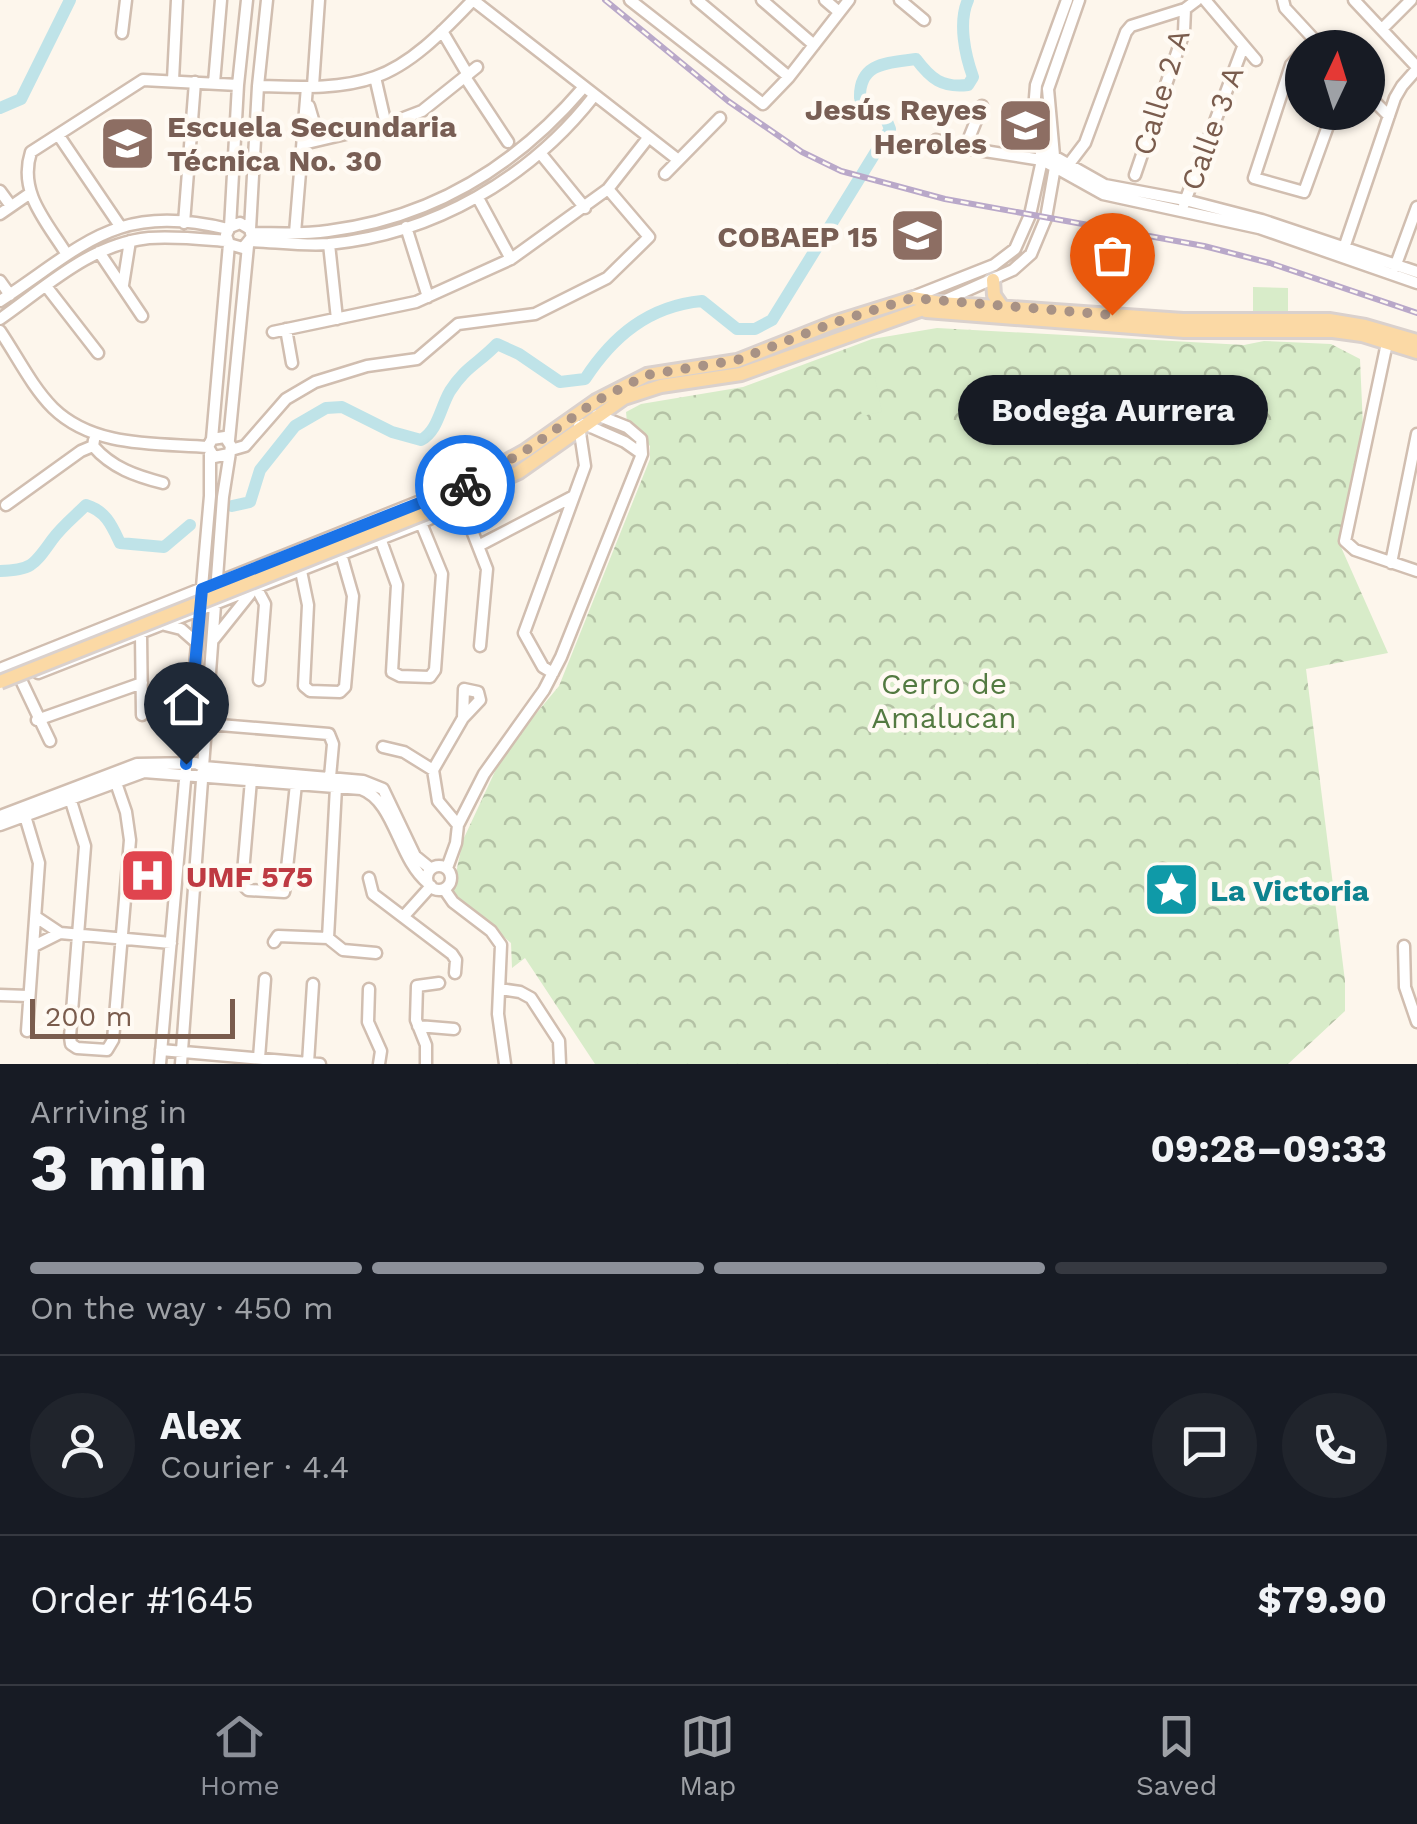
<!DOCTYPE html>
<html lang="en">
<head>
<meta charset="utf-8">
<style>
  :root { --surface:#171b24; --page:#20242c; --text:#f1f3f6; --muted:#9ea1a6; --line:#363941; --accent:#8c9099 }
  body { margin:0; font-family:"Work Sans",sans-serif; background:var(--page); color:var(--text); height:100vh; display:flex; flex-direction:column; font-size:38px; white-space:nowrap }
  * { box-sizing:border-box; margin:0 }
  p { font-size:32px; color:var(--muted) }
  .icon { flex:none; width:55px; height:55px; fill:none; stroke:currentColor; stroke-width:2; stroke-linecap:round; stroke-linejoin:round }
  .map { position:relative; height:1064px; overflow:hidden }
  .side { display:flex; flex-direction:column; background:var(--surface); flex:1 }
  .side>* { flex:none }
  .needle { width:65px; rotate:4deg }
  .fabs { position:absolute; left:1285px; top:30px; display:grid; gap:20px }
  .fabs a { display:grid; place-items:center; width:100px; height:100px; border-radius:50%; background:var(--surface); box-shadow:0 2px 8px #0004; font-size:50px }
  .scale { position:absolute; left:30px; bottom:25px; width:205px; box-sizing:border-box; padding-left:10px; border:5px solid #7a5c4d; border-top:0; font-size:28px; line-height:35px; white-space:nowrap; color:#7a5c4d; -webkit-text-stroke:8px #fffaf3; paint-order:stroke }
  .pin { position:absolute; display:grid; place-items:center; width:85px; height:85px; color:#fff; margin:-102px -42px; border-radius:50% 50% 50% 0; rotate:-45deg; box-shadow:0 0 10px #0007 }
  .pin .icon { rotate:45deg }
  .courier { position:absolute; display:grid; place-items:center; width:100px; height:100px; margin:-50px; border:8px solid #1a73e8; border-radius:50%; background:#fff; color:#222; box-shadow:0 2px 12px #0007 }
  .bubble { position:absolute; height:70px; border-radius:35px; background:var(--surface); box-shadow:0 2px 8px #0004; font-size:32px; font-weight:700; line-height:70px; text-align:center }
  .summary em { font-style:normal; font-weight:700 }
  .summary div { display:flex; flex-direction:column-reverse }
  .summary { display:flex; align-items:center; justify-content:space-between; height:170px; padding:0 30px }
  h1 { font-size:65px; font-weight:700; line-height:75px }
  .bar { display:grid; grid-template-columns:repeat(4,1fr); gap:15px 10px; align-content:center; height:120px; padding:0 30px }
  .bar i { height:12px; border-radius:8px; background:var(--line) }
  .bar .on { background:var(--accent) }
  .bar p { grid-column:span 4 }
  .line { display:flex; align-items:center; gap:25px; padding:0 30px; border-top:2px solid var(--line) }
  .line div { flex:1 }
  .round { display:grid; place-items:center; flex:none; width:105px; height:105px; border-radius:52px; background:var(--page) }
  .dock { display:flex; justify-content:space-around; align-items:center; height:140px; border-top:2px solid var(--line); background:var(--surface); font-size:28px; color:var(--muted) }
  .dock a { display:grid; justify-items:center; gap:5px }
  .dock .on { color:var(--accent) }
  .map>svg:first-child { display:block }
</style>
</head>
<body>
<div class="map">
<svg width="1417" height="1064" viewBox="0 0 1417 1064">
  <defs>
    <pattern id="forest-crowns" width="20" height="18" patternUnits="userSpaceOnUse" patternTransform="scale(2.5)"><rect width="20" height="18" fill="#d8ecc9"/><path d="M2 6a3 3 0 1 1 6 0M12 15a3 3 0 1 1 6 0" fill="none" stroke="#b4c2a5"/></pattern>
  </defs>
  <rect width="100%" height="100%" fill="#fdf6ec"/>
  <path fill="url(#forest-crowns)" d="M937 328 1244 345 1264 341 1331 344 1360 359 1363 427 1341 547 1388 653 1306 669 1345 981V1011L1288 1064H595L525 958 512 968 511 943 452 892 463 840 504 752 559 686 650 459V446L627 422 626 412 641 404 743 387 872 339Z"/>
  <path fill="#d8ecc9" d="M1253 287 1288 288V312L1253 311Z
    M875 377 882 412 862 416 855 380Z"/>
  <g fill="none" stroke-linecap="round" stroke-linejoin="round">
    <path stroke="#bfe3e8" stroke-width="12" d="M0 108 21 99 70 0
      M232 506 250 502 260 470 295 426 326 408 342 407 392 432 421 440C438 431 440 408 450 391 465 367 479 363 497 344L519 354 560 382 585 379C613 336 649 306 702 301L737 329H755L772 320 890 129 886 119 860 98C859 62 888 63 916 59 931 79 942 88 968 85L973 77C965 55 958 22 968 0
      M0 571C32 570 34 565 52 540 61 527 75 516 86 505 106 511 112 526 120 543L164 547 190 525"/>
    <defs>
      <path id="minor" d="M473 0 677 159
        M630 0 763 104 789 77 849 0
        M697 0 789 77
        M762 0 814 45
        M825 0 839 12
        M900 0 924 20
        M1205 0 1256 60
        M1283 0 1285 8 1322 48
        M1354 0 1417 67
        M1382 29 1411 0
        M442 31 468 75
        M122 33 126 0
        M1302 53 1291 65 1254 178 1304 192 1333 112
        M375 77 386 125
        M465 77 508 142
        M173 80 177 0
        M214 83 221 0
        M258 86C295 87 339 90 375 77 413 64 446 28 473 0
        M313 86 319 0
        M1368 95 1389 116
        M309 106 319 140
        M59 136 120 226
        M936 140 965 148 1042 160 1103 194 1259 228 1417 283
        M303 144 388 124 422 111 477 67
        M965 148 982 106
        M1043 150 1105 185 1185 200 1262 220 1417 272
        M541 154 585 208
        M1066 168 1085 143 1126 32 1131 26 1185 9 1197 0
        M665 174 720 118
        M1135 175 1184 32 1185 9
        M0 191 11 206
        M478 198 511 259
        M1184 204 1243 47
        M0 214 29 194
        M184 223 195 82
        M230 227 238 85 247 0
        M406 227 428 297
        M250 229 240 223 230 227 226 235 229 244 243 248 252 237 250 229 258 86 267 0
        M251 233C277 233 303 235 328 231 431 218 516 166 583 88
        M295 233 307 87
        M251 241C276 242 304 246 329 244 434 234 530 178 594 96
        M329 244 337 319
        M1343 251 1395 98 1402 86 1417 69
        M99 252 142 316
        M66 253C46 221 18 192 31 152L143 80 238 85
        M1395 267 1417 207
        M0 281 10 295
        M123 285 130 241
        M46 286 98 353
        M913 297 994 265 1015 249 1030 215 1042 160 1034 110 1036 85 1067 0
        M0 301C85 245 116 202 228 229
        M941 302 1013 270 1031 254 1046 218 1055 167 1048 89 1079 0
        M0 319C46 287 90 244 149 238 175 236 201 239 227 241
        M286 329 292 363
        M0 331C17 356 32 387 53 408 94 448 156 443 208 447
        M273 332 416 302 511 259 608 189 648 138
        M1387 343 1345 541 1355 550 1417 571
        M584 424 625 442 642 454
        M212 439 229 244
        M94 440 93 446C112 468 136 476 163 483
        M229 440 248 246
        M231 450 245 446 286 399 315 382 367 366 417 359 458 324 535 314 607 278 649 237 608 189
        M460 500 487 569 480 646
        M6 505 81 451 93 446
        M380 538 397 585 392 672 400 676 430 677 435 670 442 574 421 523
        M480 545 574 496
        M1391 563 1417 434
        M301 571 308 605 304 686 310 691 340 692 345 687 353 596 341 554
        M257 589 265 604 259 680
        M165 625 181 629 197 643
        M141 634 142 715
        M214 639 250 594
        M0 669 443 492
        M38 673 421 523 459 505
        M553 673 543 667 524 633 585 466 579 426
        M21 680 50 741
        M37 720 142 683
        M207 724 329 734 333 744 330 777
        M383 747 404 752 433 770 438 801 458 825
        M433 770 463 718 480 700 478 692 464 689 463 718
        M251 780 242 884 248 890 284 892 285 887 296 784
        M70 798 85 846 70 1037 71 1044 77 1048 107 1050
        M0 816 137 764 196 763 204 767 363 781 383 789 415 856 431 869
        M25 816 39 863 27 1031
        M0 825 144 772 361 789C395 801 398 859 428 883
        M427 878a12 12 0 1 1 24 0a12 12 0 1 1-24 0Z
        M447 868 456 843 458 825 484 774 544 690 561 657 642 454 641 439 627 427 597 415
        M369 878 373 894 452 954 456 960 455 973
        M444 889 453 902 491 931 501 945 498 1014 505 1064
        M404 916 431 886
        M36 917 60 933 171 943
        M328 938 336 787
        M274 942 278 936 328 938 343 950 376 953
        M34 946 60 933
        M1404 946 1405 987 1417 1022
        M369 989 368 1022 381 1051 379 1064
        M500 989 520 992 531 998 559 1041 560 1064
        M0 995 28 996
        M418 1026 454 1029
        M107 1050 113 1040 130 840 126 812 115 780
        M161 1050 320 1064
        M259 1058 265 979
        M308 1063 313 984
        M160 1064 210 496V454
        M181 1064 223 497 231 446 225 437 212 439 208 447 214 457 229 454
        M426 1064V1045L416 1020 417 986 439 983"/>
      <path id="major" d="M993 280 994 295 1003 308
        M926 311 1184 331H1333L1362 335 1417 352
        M437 500 525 451 596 401 647 375 737 361 833 323 913 298 940 303 1183 320H1329L1365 326 1417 341
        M440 507 519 472 624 398 661 386 741 374 937 304"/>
    </defs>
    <use href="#minor" stroke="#d1beb0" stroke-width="15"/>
    <use href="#major" stroke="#dad1cd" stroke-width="18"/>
    <use href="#minor" stroke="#fff" stroke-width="10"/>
    <use href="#major" stroke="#fbd9a5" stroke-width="12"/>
    <defs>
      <path id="rail" d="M605 0 728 101 802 152 841 171 945 199 1204 246 1270 263 1417 313"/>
    </defs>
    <use href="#rail" stroke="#b9a8c9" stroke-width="6"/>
    <use href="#rail" stroke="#fffaf3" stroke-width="2.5" stroke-dasharray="8" stroke-linecap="butt"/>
    <defs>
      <path id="major-bridge" d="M0 682 440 507"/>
    </defs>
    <use href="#major-bridge" stroke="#dad1cd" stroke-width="18" stroke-linecap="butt"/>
    <use href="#major-bridge" stroke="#fbd9a5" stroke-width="12"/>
  </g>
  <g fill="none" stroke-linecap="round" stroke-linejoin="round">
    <path stroke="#a89285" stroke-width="10" stroke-dasharray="0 18" d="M465 485 525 451 596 401 647 375 737 360 833 323 912 298 1112 315"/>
    <path stroke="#1a73e8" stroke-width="12" d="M186 764 202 589 465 485"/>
  </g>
  <defs>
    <symbol id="school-square" viewBox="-11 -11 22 22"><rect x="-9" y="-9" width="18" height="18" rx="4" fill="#8d6e63" stroke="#fffaf3"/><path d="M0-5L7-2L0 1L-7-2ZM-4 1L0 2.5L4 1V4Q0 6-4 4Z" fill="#fff"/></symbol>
    <symbol id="hospital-square" viewBox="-11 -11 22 22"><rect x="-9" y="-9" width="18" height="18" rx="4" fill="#e0444e" stroke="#fffaf3"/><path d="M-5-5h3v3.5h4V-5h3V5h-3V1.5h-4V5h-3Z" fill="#fff"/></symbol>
    <symbol id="sight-square" viewBox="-11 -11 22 22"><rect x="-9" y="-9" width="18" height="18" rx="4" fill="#0f9aa8" stroke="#fffaf3"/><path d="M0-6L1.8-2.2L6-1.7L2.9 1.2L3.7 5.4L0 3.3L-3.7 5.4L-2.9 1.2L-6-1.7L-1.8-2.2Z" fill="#fff"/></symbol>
  </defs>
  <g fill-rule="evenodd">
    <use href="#school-square" x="994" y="94" width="63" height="63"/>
    <use href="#school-square" x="96" y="112" width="63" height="63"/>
    <use href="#school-square" x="886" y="204" width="63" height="63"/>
    <use href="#hospital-square" x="116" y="844" width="63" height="63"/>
    <use href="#sight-square" x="1140" y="858" width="63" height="63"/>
  </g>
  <g text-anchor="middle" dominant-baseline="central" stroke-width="9" stroke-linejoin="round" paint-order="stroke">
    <g font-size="30" fill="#7a5c4d" stroke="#fffaf3">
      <text transform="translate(1161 92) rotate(-73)">Calle 2 A</text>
      <text transform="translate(1212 128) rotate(-70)">Calle 3 A</text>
    </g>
    <g font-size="30" font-weight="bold" fill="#785e54" stroke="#fffaf3" text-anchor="end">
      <text x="987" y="109">Jesús Reyes<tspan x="987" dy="34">Heroles</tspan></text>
      <text x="167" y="126" text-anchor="start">Escuela Secundaria<tspan x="167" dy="34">Técnica No. 30</tspan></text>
      <text x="878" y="236">COBAEP 15</text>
    </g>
    <g font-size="30" fill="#537a41" stroke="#fffaf3">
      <text x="944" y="683">Cerro de<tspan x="944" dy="34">Amalucan</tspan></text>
    </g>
    <g font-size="30" font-weight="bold" fill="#be3a42" stroke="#fffaf3" text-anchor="start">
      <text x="186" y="876">UMF 575</text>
    </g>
    <g font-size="30" font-weight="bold" fill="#0d838f" stroke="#fffaf3" text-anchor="start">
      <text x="1210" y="890">La Victoria</text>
    </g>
  </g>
</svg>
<div class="fabs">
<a><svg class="needle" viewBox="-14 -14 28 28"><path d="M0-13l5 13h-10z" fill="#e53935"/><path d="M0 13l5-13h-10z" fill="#9ea1a6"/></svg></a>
</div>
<div class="scale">200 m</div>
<div class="pin" style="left:1112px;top:315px;background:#ea580c"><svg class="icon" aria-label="bag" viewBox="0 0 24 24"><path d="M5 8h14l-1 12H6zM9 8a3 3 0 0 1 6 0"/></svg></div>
<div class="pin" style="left:186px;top:764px;background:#1f2937"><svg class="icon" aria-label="home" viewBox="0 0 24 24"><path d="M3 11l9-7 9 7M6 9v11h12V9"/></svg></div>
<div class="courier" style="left:465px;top:485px"><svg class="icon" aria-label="bike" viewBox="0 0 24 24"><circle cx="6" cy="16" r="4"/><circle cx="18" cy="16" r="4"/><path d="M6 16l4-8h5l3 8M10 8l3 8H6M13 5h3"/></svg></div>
<div class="bubble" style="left:958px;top:375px;width:310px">Bodega Aurrera</div>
</div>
<section class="side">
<div class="summary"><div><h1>3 min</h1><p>Arriving in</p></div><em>09:28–09:33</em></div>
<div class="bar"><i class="on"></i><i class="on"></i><i class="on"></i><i></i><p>On the way · 450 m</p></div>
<div class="line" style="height:180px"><a class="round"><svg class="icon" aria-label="person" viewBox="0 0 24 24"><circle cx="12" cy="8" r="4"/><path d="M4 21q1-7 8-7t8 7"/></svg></a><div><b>Alex</b><p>Courier · 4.4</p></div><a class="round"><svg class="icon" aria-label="chat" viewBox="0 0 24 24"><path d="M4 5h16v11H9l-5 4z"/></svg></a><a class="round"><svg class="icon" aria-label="phone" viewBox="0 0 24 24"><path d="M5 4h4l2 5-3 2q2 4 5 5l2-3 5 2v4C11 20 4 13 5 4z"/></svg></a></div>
<div class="line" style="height:130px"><div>Order #1645</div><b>$79.90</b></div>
</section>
<nav class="dock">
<a class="on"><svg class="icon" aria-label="home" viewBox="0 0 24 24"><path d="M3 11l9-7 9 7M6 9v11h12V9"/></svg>Home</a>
<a><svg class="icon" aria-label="map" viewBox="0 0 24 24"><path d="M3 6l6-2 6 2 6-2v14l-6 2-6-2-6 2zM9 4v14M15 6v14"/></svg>Map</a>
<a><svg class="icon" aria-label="saved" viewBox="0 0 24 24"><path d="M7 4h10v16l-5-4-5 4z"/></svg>Saved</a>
</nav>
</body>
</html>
